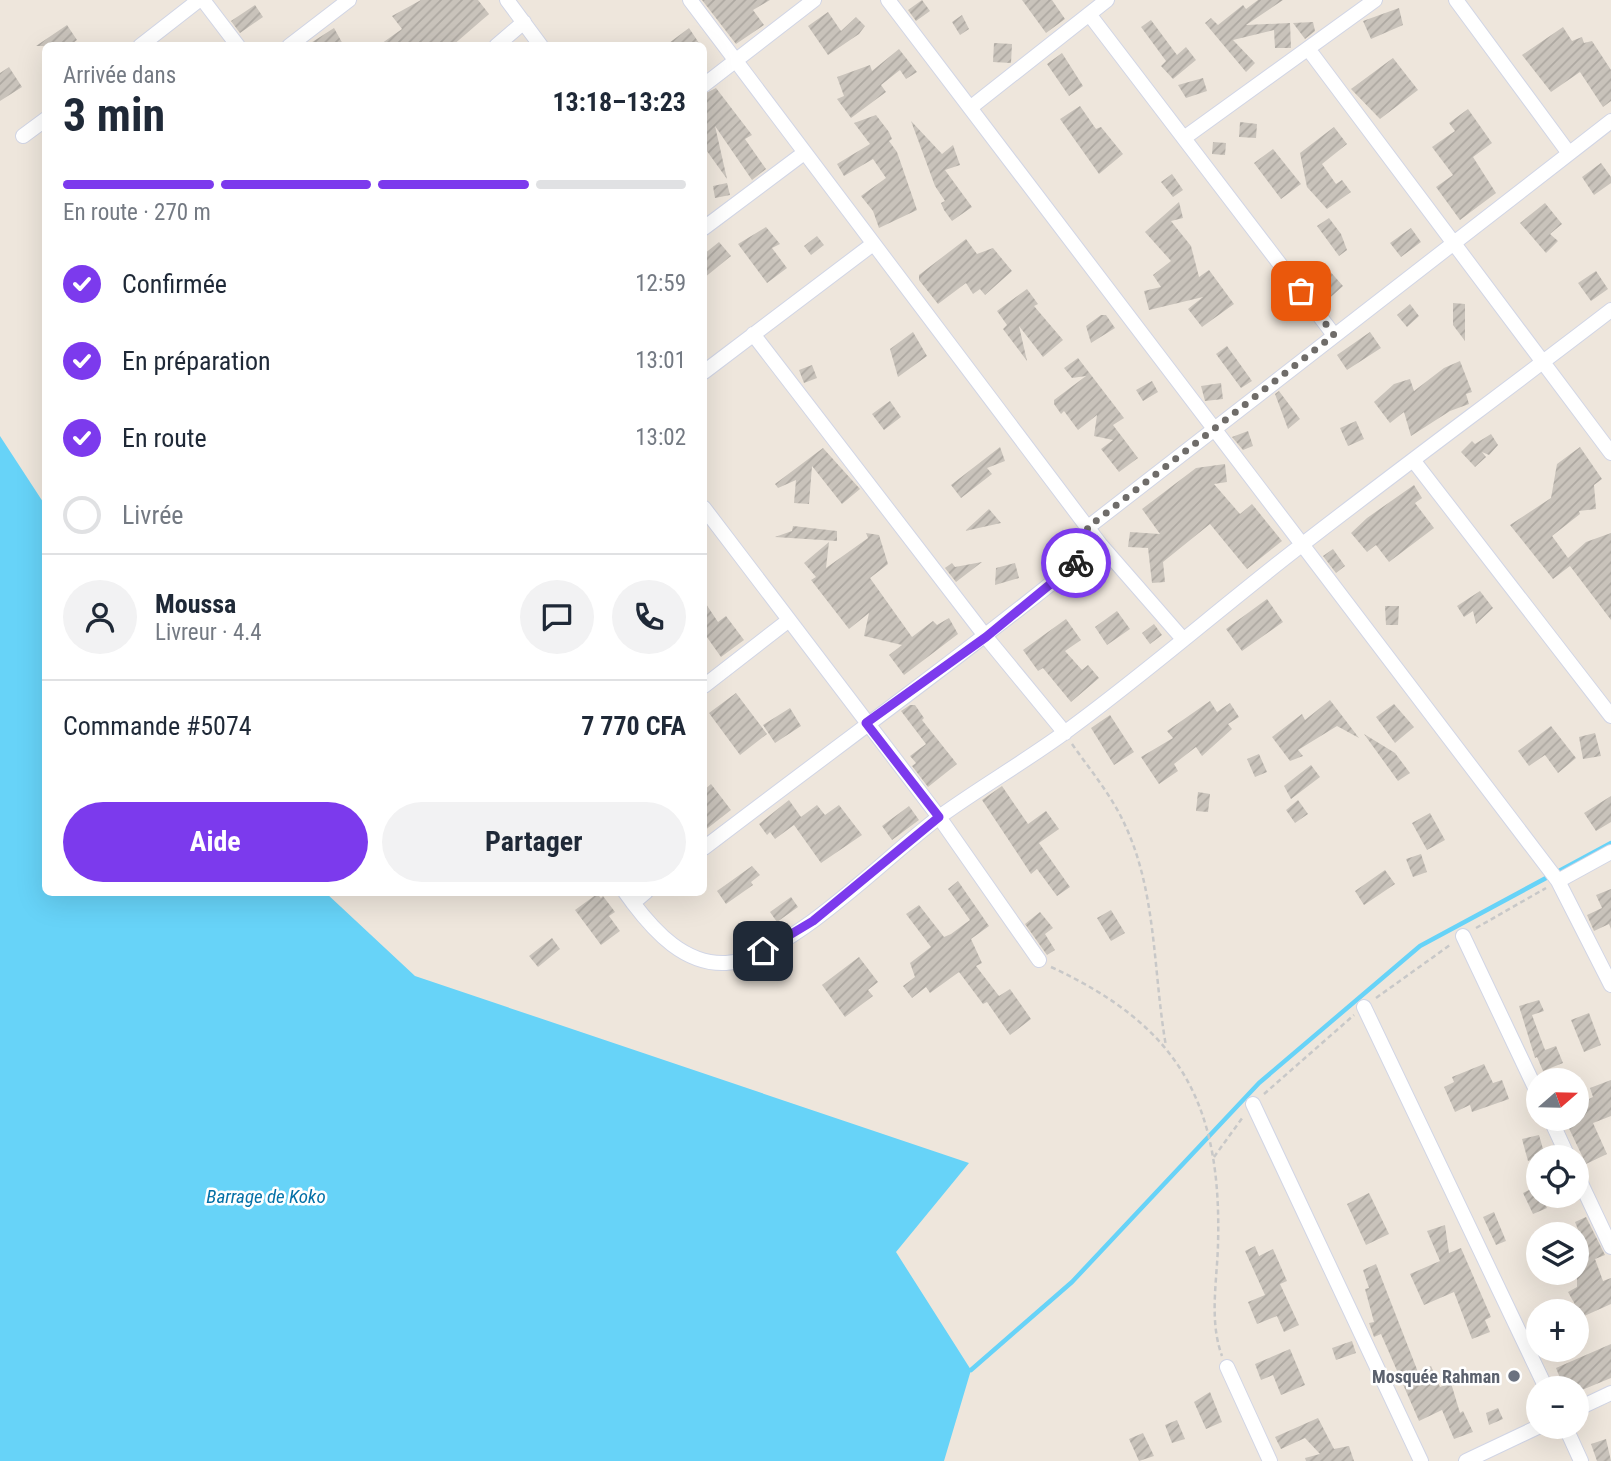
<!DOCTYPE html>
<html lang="fr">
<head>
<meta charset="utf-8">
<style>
  :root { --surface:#fff; --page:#f2f2f3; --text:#1f2937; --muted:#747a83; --line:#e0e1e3; --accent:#7c3aed }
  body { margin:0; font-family:"Roboto Condensed",sans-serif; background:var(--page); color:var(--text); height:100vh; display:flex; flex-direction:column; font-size:26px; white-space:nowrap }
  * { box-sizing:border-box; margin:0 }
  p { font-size:23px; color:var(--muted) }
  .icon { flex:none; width:38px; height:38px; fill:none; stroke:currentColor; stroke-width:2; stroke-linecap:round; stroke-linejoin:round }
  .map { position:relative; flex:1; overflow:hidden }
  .side { position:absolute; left:42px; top:42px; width:665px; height:854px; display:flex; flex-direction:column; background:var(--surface); border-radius:10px; box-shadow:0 7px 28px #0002 }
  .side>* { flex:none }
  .needle { width:46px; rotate:70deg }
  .fabs { position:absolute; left:1526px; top:1068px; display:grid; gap:14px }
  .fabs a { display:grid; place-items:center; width:63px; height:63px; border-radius:50%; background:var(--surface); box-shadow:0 7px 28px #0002; font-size:35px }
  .pin { position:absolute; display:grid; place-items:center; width:60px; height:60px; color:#fff; margin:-30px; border-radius:14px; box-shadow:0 4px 10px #0006 }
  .courier { position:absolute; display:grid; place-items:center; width:70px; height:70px; margin:-35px; border:5px solid #7c3aed; border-radius:50%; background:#fff; color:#222; box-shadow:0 2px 9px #0007 }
  .overview em { font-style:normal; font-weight:700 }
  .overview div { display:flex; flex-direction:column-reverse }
  .overview { display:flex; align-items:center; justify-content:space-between; height:119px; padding:0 21px }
  h1 { font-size:46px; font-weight:700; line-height:52px }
  .bar { display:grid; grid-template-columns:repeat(4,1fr); gap:10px 7px; align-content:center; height:84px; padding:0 21px }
  .bar i { height:9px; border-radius:5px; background:var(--line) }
  .bar .active { background:var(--accent) }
  .bar p { grid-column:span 4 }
  .line { display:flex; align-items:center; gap:18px; padding:0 21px; border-top:2px solid var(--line) }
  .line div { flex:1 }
  .round { display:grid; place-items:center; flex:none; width:74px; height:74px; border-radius:37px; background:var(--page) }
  ol { padding:0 21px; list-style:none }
  li { display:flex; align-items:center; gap:21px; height:77px }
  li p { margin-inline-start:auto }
  li .icon { padding:7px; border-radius:50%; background:var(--accent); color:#fff; stroke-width:4 }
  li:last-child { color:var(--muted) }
  li i { width:38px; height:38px; border:4px solid var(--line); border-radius:50% }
  .primary-button { display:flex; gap:14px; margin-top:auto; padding:14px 21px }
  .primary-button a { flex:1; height:80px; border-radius:42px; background:var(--accent); color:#fff; font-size:28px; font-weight:700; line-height:80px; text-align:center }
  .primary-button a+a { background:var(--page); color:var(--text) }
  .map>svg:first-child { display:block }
</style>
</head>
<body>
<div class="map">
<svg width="1611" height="1461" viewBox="0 0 1611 1461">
  <defs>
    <pattern id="building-hatch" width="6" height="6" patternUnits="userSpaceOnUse" patternTransform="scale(1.75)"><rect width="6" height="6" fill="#c9c3bb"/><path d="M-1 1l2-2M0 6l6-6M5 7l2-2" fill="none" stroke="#ada8a1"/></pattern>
  </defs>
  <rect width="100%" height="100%" fill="#eee6dc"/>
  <path fill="#67d3f8" d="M0 436 45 505 46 892 326 893 415 976 969 1163 896 1252 971 1370 944 1461H0Z"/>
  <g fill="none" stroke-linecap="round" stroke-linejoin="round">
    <path stroke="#67d3f8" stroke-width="4.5" d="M971 1370 1072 1282 1259 1083 1420 946 1611 843"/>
  </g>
  <path fill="url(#building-hatch)" d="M421 0H478L489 14 452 46H378L402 29 392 16Z
    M702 0H770L753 10 764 25 736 44Z
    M922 0 930 11 916 21 908 10Z
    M1022 0H1052L1065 19 1046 33Z
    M1258 0H1283L1246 25 1290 23 1291 48H1275L1274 30 1233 40 1255 63 1246 72 1205 23 1211 18 1218 25 1243 5 1246 9Z
    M255 5 263 17 240 33 231 21Z
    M1399 8 1403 25 1371 39 1363 21Z
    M828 12 841 31 856 17 865 26 859 34 828 55 808 26Z
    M962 15 969 29 960 35 952 22Z
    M1151 20 1177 55 1186 47 1196 60 1173 79 1161 66 1166 61 1141 27Z
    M1313 22 1315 31 1305 39 1293 23Z
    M67 25 77 40 69 46H36Z
    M1563 27 1572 41 1582 37 1584 43 1592 41 1611 70V101L1603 107 1580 72 1551 92 1522 55Z
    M334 28 344 46H306Z
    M689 28 701 46H665Z
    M994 43 1012 44 1011 63 993 62Z
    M899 49 917 72 906 79 900 70 881 85 886 92 851 118 837 99 844 96 837 77 870 65 872 71Z
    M1062 53 1083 86 1069 96 1047 64Z
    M1393 58 1418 90 1380 119 1351 89Z
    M9 67 22 87 0 101V73Z
    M1203 78 1207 91 1186 98 1178 85Z
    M716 88 752 135 745 139 766 169 752 180 715 126 727 179 704 147V94Z
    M1080 106 1096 129 1101 127 1123 154 1099 174 1060 119Z
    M1468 109 1492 143 1473 157 1496 193 1460 220 1436 187 1453 175 1432 147 1455 131 1449 123Z
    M876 115 889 132 892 139 889 141 897 152 917 210 879 228 873 211 861 196 886 178 873 159 844 176 837 164 870 144 854 123Z
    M911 121 942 154 953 145 960 165 945 170 972 207 952 221 944 210 941 203 945 201 935 186Z
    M1240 122 1257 124 1256 138 1239 137Z
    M1334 127 1347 144 1322 164 1336 184 1342 180 1351 192 1327 209 1307 187 1300 153Z
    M1213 142 1226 143 1225 155 1212 154Z
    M1273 149 1301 184 1281 199 1254 163Z
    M1601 163 1611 177V183L1594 195 1582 177Z
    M1172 174 1183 190 1173 197 1161 182Z
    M727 183 730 195 715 198 713 186Z
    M1179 202 1183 218 1171 221 1191 246 1199 277 1209 270 1234 304 1202 327 1188 309 1203 297 1149 310 1144 291 1161 287 1153 275 1171 261 1145 232Z
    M1545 203 1562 224 1550 234 1558 241 1546 253 1520 223Z
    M1329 218 1341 234 1347 250 1339 256 1317 226Z
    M766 227 780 244 772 248 787 268 767 283 738 244Z
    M1411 228 1421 242 1401 257 1390 243Z
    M817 236 824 245 811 255 804 246Z
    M966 239 977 254 993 248 1012 271 985 295 980 289 973 294 966 283 938 304 919 280V275Z
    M719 242 731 256 704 278V254Z
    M1327 268 1343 286 1324 303 1308 284Z
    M1596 271 1608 289 1591 301 1578 283Z
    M1027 289 1038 304 1034 306 1063 340 1043 357 1019 326 1027 361 1003 329 1007 325 997 311Z
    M1453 303 1465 304V341L1453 325Z
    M1410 304 1419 316 1407 327 1397 315Z
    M1101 315H1106L1115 328 1091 343 1086 326Z
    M913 332 927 356 898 377 890 349Z
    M1370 332 1381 348 1347 370 1337 355Z
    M1227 346 1252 381 1241 388 1216 354Z
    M1078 358 1124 418 1113 425 1138 458 1119 472 1101 449 1113 440 1094 436 1097 415 1078 430 1064 411 1061 414 1054 404V400L1086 376 1072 378 1064 368Z
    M1460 361 1472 392 1466 394 1469 404 1450 411 1411 436 1404 412 1390 423 1374 402 1394 384 1410 379 1414 391 1444 368Z
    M812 365 817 378 804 383 799 370Z
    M1152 381 1158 392 1143 401 1136 390Z
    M1221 383 1223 399 1205 401 1201 386Z
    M1279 391 1300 419 1288 429 1275 394Z
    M890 401 901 417 884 430 872 414Z
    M1356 421 1364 439 1348 446 1340 428Z
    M1248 431 1253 446 1243 450 1232 437Z
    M1491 434 1498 445 1489 455 1482 452 1486 457 1475 467 1461 452 1472 441 1475 444Z
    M1000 447 1005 461 987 468 992 474 961 498 951 485Z
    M1580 447 1602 479 1594 485 1596 509 1579 511 1580 514 1552 536 1568 558 1586 542 1611 533V620L1570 566 1553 579 1510 525 1551 498 1557 464Z
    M823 448 860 489 842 504 812 466 809 504 794 503 796 480 778 488 775 484Z
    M1225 464 1227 482 1214 484 1240 514 1252 504 1282 541 1247 569 1210 524 1163 562 1165 582 1152 583 1148 548 1128 547 1130 532 1160 534 1142 509 1196 468Z
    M1414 485 1422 498 1415 503 1434 528 1389 562 1376 545 1367 552 1351 533 1367 518Z
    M989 509 1001 523 965 531Z
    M793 526 837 531V541L775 537 792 531Z
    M866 533 879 535 888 564 870 578 912 637 933 621 937 625 949 618 958 634 904 675 889 655 902 645 864 636 869 613 849 629 811 580 816 577 804 563 829 542 826 568 868 538Z
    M1333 549 1345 566 1336 573 1323 556Z
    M982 562 956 582 945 568 952 563 955 567Z
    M1015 563 1019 578 995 585 996 568Z
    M1480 591 1493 608 1476 624 1473 611 1464 617 1457 606Z
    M1267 599 1283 622 1242 651 1226 629Z
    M704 601 718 622 726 616 744 640 721 657 704 633Z
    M1385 606H1399L1398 625H1386Z
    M1117 611 1130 629 1107 645 1095 627Z
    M1066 619 1081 640 1065 651 1082 670 1088 665 1099 678 1071 702 1043 668 1038 671 1023 650Z
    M1154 624 1162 635 1150 644 1142 633Z
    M736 693 767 734 740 755 709 713Z
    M1330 700 1359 738 1337 726 1298 750 1303 756 1290 761 1272 737 1302 714 1305 720Z
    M1210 701 1217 712 1230 703 1239 717 1228 724 1232 729 1202 756 1196 747 1174 764 1178 771 1159 784 1141 757 1173 738 1167 731Z
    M1394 704 1414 727 1395 743 1376 717Z
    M910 705H915L924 718 922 720 957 764 928 787 912 766 916 763 910 756 926 744 901 711Z
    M790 708 801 726 775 743 763 725Z
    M1110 715 1134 752 1114 765 1091 728Z
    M1551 726 1576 758 1558 773 1545 755 1529 766 1518 751Z
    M1595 733 1601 756 1583 759 1579 737Z
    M1364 734 1395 753 1410 773 1398 781Z
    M1259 754 1267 772 1255 777 1247 759Z
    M1311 765 1320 777 1291 799 1284 786Z
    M711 784 731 810 704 831V790Z
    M1002 786 1028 824 1046 811 1059 829 1039 843 1070 887 1057 896 1037 869 1031 874 982 800Z
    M1198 792 1210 794 1208 812 1196 811Z
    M1611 796V822L1596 831 1584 813Z
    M789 800 801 817 817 805 825 815 839 805 862 835 821 863 794 825 775 839 770 832 767 835 759 824Z
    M1298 800 1308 814 1295 823 1286 810Z
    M909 806 919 820 892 840 882 826Z
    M1430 813 1445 840 1427 850 1412 823Z
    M1421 854 1427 872 1413 877 1406 859Z
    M752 866 760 875 751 882 753 885 726 904 717 891Z
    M1385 870 1395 884 1364 905 1355 891Z
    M958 881 989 926 971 939 982 963 976 966 999 996 1010 989 1031 1019 1010 1035 987 1002 983 1004 959 972 930 993 926 987 912 998 903 986 915 977 910 963 931 947 906 914 919 905 944 937 951 934 970 920 948 889Z
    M1611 889V929L1609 924 1594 931 1587 915 1602 908 1596 895Z
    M597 894 601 898 603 896 615 912 609 916 620 931 601 945 575 910Z
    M791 897 798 907 777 922 770 912Z
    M1111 910 1125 933 1111 941 1097 918Z
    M1040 912 1053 928 1045 934 1055 950 1047 955 1025 924Z
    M552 938 560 949 538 967 529 956Z
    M859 957 878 982 868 990 873 996 845 1017 822 985Z
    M1539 1000 1544 1011 1532 1015 1545 1050 1556 1046 1563 1063 1543 1071 1537 1057 1535 1058 1519 1006Z
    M1589 1013 1601 1045 1584 1052 1571 1020Z
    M1484 1064 1493 1083 1502 1080 1509 1099 1472 1112 1470 1105 1455 1112 1444 1087 1454 1082 1452 1077Z
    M1611 1080V1116L1593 1123 1607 1154 1586 1164 1564 1118H1577V1105L1593 1097 1590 1088Z
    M1539 1135 1545 1156 1528 1161 1522 1139Z
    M1537 1186 1547 1208 1533 1214 1523 1193Z
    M1369 1193 1389 1234 1366 1245 1347 1204Z
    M1494 1212 1506 1241 1496 1245 1483 1217Z
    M1586 1217 1605 1255 1595 1259 1603 1281 1611 1278V1304L1582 1317 1568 1292 1577 1287V1233L1579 1232 1575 1222Z
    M1445 1225 1449 1253 1461 1248 1491 1317 1485 1320 1490 1332 1472 1339 1454 1292 1424 1305 1410 1274 1440 1261 1427 1231Z
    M1255 1246 1259 1256 1273 1249 1287 1281 1280 1284 1299 1325 1284 1332 1277 1316 1257 1324 1248 1302 1265 1295 1245 1251Z
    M1376 1264 1418 1372 1431 1366 1440 1387 1451 1383 1460 1413 1463 1411 1473 1432 1454 1439 1442 1410 1419 1421 1381 1334 1374 1337 1369 1323 1374 1322 1365 1289 1369 1288 1363 1270Z
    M1352 1341 1356 1353 1336 1360 1332 1348Z
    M1611 1344V1378L1577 1392V1388H1564L1556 1368Z
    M1290 1349 1305 1385 1281 1395 1273 1375 1261 1380 1255 1364Z
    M1210 1392 1222 1422 1206 1429 1194 1402Z
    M1498 1408 1503 1419 1489 1425 1486 1413Z
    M1318 1418 1334 1449 1349 1446 1354 1461H1306L1305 1458 1320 1454 1305 1438 1281 1449 1275 1437Z
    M1177 1420 1185 1439 1172 1443 1165 1425Z
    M1143 1433 1154 1456 1139 1461 1129 1439Z
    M1606 1439 1611 1461H1597L1591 1444Z"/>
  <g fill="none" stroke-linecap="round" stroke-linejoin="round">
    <defs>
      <path id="street" d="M203 0 238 46
        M507 0 541 46
        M690 0 1100 544 1182 638
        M888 0 1558 881 1611 985
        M1456 0 1568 152
        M1089 14 1334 335
        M140 46 199 0
        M289 46 349 0
        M496 46 524 22
        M1309 50 1611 453
        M704 85 814 0
        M970 108 1107 0
        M23 136 46 119
        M1184 138 1375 0
        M704 228 804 153
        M753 334 986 637 1065 733
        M704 372 873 244
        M1413 460 1611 716
        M704 508 939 817 1039 960
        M1087 528 1611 121
        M704 686 789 620
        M704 848C836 747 971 650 1100 544
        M1558 881 1611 852
        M625 892 633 903 646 892
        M633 903C655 932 685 965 726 963 789 959 889 853 942 815 981 787 1024 762 1064 733 1144 675 1220 608 1299 547 1402 467 1507 390 1611 310
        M1463 936 1538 1094
        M1364 1007 1546 1388
        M1253 1104 1421 1461
        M1550 1118 1568 1157
        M1577 1175 1611 1247
        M1227 1367 1270 1461
        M1577 1409 1611 1393
        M1565 1426 1581 1461
        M1466 1461 1540 1426"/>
    </defs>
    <use href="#street" stroke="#d1d5e5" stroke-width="16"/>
    <path stroke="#c8c8c8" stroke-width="2.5" stroke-dasharray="5 3.5" stroke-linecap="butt" d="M1072 744C1091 771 1112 796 1125 825 1157 893 1153 973 1166 1046
      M1476 928 1546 888
      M1051 967C1181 1027 1222 1105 1218 1245 1217 1281 1209 1321 1222 1356
      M1376 998 1450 945
      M1264 1094 1354 1015
      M1214 1157 1243 1117"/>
    <use href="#street" stroke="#fff" stroke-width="14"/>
  </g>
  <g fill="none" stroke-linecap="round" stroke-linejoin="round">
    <path stroke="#6f6c69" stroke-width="7" stroke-dasharray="0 12.6" d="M1076 563 1100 544 1087 528 1334 335 1301 291"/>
    <path stroke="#7c3aed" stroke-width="9" d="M763 951 813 921 939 817 866 723 986 637 1076 563"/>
  </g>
  <circle fill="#6b7280" stroke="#fff" stroke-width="2.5" cx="1514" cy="1376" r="7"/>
  <g text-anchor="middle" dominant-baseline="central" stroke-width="5" stroke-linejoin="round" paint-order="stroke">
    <g font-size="18" font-weight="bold" fill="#5b616d" stroke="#fff" text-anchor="end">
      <text x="1500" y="1376">Mosquée Rahman</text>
    </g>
    <g font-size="19" font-style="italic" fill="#0370a7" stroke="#fff">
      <text x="266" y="1196">Barrage de Koko</text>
    </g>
  </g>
</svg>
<div class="fabs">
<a><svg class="needle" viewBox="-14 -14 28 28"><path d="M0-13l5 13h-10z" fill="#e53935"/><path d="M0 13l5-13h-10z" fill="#747a83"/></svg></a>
<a><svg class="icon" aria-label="locate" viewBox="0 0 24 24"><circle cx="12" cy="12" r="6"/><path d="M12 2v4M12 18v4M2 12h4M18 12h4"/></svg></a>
<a><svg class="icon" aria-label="layers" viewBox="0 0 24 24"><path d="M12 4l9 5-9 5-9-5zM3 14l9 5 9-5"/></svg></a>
<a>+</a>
<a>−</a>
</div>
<div class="pin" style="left:1301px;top:291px;background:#ea580c"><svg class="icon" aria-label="bag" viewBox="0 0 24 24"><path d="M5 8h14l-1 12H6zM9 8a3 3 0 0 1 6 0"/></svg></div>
<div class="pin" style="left:763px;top:951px;background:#1f2937"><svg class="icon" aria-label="home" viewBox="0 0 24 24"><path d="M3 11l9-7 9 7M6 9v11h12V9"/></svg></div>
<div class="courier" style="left:1076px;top:563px"><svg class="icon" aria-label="bike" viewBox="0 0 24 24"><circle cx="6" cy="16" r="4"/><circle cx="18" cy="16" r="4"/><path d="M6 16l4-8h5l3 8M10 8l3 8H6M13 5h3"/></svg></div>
<section class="side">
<div class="overview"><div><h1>3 min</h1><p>Arrivée dans</p></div><em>13:18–13:23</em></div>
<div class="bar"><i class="active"></i><i class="active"></i><i class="active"></i><i></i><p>En route · 270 m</p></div>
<ol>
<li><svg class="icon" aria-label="check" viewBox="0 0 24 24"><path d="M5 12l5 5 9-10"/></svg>Confirmée<p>12:59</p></li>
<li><svg class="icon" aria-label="check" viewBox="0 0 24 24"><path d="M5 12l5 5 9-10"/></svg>En préparation<p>13:01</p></li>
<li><svg class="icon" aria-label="check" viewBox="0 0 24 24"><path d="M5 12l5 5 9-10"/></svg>En route<p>13:02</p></li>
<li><i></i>Livrée</li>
</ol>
<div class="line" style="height:126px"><a class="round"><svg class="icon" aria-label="person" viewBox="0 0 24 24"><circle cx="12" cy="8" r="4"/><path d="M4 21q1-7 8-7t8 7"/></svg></a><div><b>Moussa</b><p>Livreur · 4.4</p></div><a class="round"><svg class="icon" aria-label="chat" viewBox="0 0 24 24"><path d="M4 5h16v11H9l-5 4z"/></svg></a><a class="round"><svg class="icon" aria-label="phone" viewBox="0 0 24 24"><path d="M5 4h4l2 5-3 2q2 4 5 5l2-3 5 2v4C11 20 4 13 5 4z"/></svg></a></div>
<div class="line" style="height:91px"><div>Commande #5074</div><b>7 770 CFA</b></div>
<div class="primary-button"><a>Aide</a><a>Partager</a></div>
</section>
</div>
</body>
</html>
